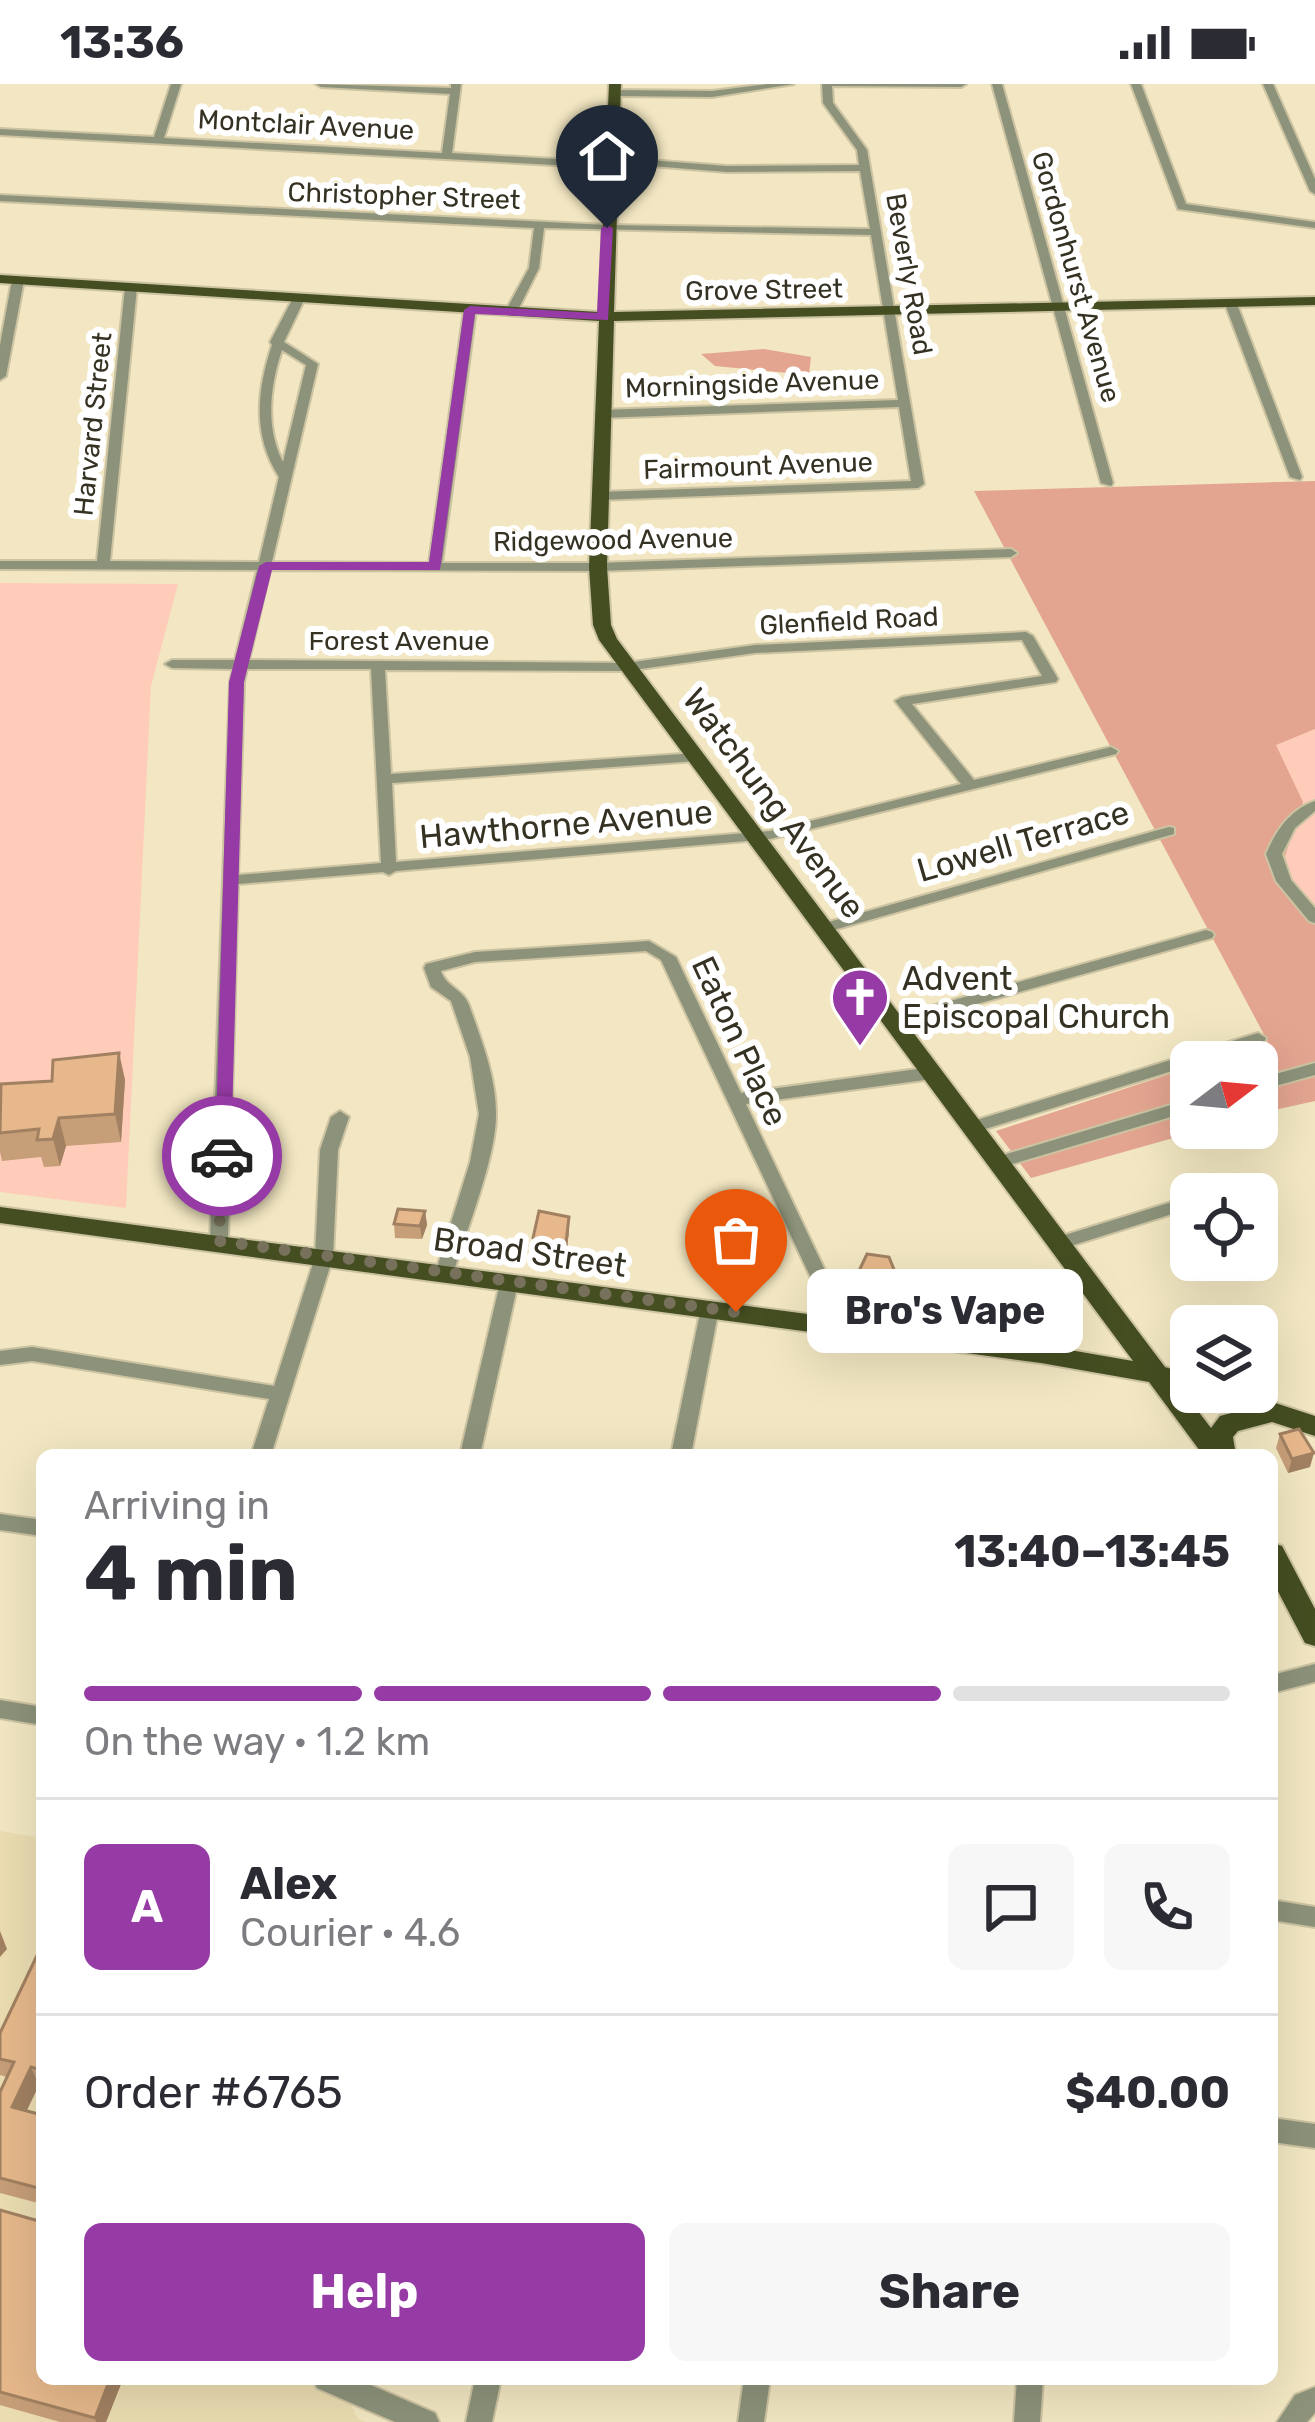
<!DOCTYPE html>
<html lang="en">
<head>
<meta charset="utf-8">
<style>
  :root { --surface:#fff; --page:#f7f7f7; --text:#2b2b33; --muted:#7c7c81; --line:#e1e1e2; --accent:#963aa5 }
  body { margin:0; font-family:Rubik,sans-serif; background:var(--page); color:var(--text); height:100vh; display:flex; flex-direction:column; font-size:45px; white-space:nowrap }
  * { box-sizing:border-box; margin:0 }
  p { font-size:39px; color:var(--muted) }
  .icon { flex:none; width:66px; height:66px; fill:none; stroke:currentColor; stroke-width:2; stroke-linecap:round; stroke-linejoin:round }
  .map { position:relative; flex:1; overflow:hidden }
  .details { position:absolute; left:36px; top:1365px; width:1242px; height:936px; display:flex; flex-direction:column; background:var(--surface); border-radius:18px; box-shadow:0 12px 48px #0002 }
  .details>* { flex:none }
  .needle { width:78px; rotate:74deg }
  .controls { position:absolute; left:1170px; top:957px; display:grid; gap:24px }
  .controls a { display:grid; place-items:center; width:108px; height:108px; border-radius:18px; background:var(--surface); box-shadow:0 12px 48px #0002; font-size:60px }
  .pin { position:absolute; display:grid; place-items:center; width:102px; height:102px; color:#fff; margin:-123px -51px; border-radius:50% 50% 50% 0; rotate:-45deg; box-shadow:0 0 12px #0007 }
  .pin .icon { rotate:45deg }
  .courier { position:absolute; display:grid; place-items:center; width:120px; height:120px; margin:-60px; border:9px solid #963aa5; border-radius:50%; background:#fff; color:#222; box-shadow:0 3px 15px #0007 }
  .bubble { position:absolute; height:84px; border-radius:18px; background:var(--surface); box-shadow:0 12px 48px #0002; font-size:39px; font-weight:700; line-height:84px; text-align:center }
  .summary em { font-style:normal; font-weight:700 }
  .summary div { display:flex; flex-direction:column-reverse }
  .summary { display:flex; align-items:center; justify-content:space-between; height:204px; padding:0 48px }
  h1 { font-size:78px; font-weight:700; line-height:90px }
  .bar { display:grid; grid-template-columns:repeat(4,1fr); gap:18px 12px; align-content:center; height:144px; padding:0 48px }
  .bar i { height:15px; border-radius:9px; background:var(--line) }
  .bar .selected { background:var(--accent) }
  .bar p { grid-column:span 4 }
  .line { display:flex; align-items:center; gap:30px; padding:0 48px; border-top:3px solid var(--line) }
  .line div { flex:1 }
  .round { display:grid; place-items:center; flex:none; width:126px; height:126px; border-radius:18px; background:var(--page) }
  .primary-button { display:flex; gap:24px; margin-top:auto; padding:24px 48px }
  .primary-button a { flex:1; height:138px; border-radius:18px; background:var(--accent); color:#fff; font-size:48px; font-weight:700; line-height:138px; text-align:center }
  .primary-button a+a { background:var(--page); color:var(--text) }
  .status { display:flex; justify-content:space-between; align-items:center; height:84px; padding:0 60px; background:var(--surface); direction:ltr }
  .status svg { height:33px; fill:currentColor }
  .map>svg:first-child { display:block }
</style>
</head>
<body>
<div class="status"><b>13:36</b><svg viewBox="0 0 49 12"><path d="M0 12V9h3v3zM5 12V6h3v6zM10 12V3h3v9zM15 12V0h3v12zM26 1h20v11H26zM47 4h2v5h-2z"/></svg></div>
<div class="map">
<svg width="1315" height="2338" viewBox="0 0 1315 2338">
  <rect width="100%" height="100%" fill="#f2e7c2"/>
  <path fill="#ebddb1" d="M0 1747 42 1754V2295H341L357 2334 365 2338H0Z"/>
  <path fill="#ffccba" d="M0 499 178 500 151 602 126 1124 0 1108Z
    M1315 645V839L1280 787 1275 661Z"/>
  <path fill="#e3a590" d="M764 265 811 273 809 291 715 282 701 270Z
    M1315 397V645L1276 661 1303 718 1280 787 1315 839V1017L1257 1030V978H1208L1268 958 974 407Z
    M1191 983V1044H1209L1031 1094 996 1047Z"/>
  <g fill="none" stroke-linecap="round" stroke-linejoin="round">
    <defs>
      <path id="minor" d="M171 0H181L164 54 442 69 450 10 321 3 316 0 451 4V0H461L452 69 606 78 610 73 727 82 859 81 857 66 823 19 822 0H966L961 3 832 2 833 19 867 66 924 400 918 404 599 416 593 412 599 408 911 397 899 323 601 334 595 330 601 326 898 316 871 151 544 144 539 184 517 228 511 231 505 228 529 184 534 144 0 117V111L607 141 870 145 860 87 727 88 614 79 610 84 0 51V45L154 53Z
        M767 0H794L712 13 615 12 610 9 615 6 712 7Z
        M992 0H1002L1113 399 1111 402 1101 399Z
        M1131 0H1141L1186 120 1315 138V144L1178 125Z
        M1263 0H1273L1315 95V110L1310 107Z
        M18 193 24 196 6 292 0 296V261L12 196Z
        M131 200 137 203 110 477 259 478 279 393C252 351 257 306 272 261L270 258 293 214 299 211 305 214 284 258 318 280 272 478 429 479 464 226 470 223 476 226 442 479H598L1011 465 1017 469 1011 473 598 487 270 486 249 576 626 579 755 561 1026 548 1033 552 1058 595 1056 598 912 620 974 696 1111 663 1118 667 1116 670 770 755 396 787 389 791 383 788 238 800 228 1157 225 1162H213L210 1157 230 598 233 585 172 584 165 580 172 576H235L257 486 0 485V477H97L125 203ZM282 266 306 281 283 378C265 343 270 302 282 266ZM1022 556 1042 592 902 613 895 617 961 700 770 747 396 778 392 699 696 677 703 673 696 669 391 690 385 586 626 587 755 569ZM247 585H371L381 779 238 791 244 598Z
        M1231 217 1237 220 1302 393 1300 396 1290 393 1225 220Z
        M1315 717V727L1295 744 1282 770 1291 796 1315 824V839L1309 837 1276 797 1266 770C1277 745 1290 726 1315 717Z
        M1169 743 1174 744V750L830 847H818L816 844 818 841Z
        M1206 846 1212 848 1214 851 1212 854 895 943 887 938 889 934Z
        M649 857 676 873 741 1009 932 983 940 989 932 995 746 1020 852 1243 850 1248H836L834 1243 661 876 646 867 475 878 441 887C446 903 463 905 469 921 481 955 496 993 496 1029 497 1071 466 1148 453 1190L444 1197 435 1190 470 1078 479 1030 470 973 451 917 431 903 424 884 426 880 475 868Z
        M1258 949 1266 954 1264 958 1199 978H1191V981L979 1047H967L964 1043 967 1039Z
        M1315 979V991L1257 1007V995Z
        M1191 1015V1027L999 1084 990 1078 993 1074Z
        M340 1027 349 1033 338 1066 333 1173 271 1371H251L269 1315 32 1277 0 1281V1267L32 1263 274 1302 315 1173 320 1066 331 1033Z
        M1252 1093 1261 1099 1258 1103 1236 1110H1207L1210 1106Z
        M1191 1112V1124L1061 1165 1052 1159 1055 1154Z
        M509 1192 518 1199 480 1371H460L500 1199Z
        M710 1217 717 1219 719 1224 691 1371H671L701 1224 703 1219Z
        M0 1430 42 1436V1452L0 1446Z
        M1315 1580V1598L1272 1609V1591Z
        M0 1616 42 1623V1641L0 1634Z
        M1272 1816 1315 1823V1843L1272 1836Z
        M1272 2034 1315 2040V2064L1272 2058Z
        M313 2295H357L435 2329 439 2338H395L317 2304Z
        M475 2295H501L492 2338H466Z
        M744 2295H770L764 2338H738Z
        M1017 2295H1043L1040 2338H1014Z
        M1315 2303V2329L1307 2338H1277L1295 2311Z"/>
      <path id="major" d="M609 0H621L614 228 1315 213V221L614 237 607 483 611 541 617 555 1165 1283 1191 1291V1308H1199L1184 1309 1211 1344 1220 1332 1239 1327 1203 1315 1199 1308H1242L1315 1332V1352L1272 1338 1238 1347 1233 1353 1236 1371H1203L1149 1298 1041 1279 0 1139V1123L1041 1261 1133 1277 599 556 593 541 589 483 599 237 0 199V191L599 228Z
        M1272 1459 1282 1462 1315 1525V1562L1305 1559 1272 1496Z"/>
    </defs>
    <use href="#minor" stroke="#ccc3a2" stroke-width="4"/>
    <use href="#major" stroke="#ccc3a2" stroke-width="4"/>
    <use href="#minor" fill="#8d937a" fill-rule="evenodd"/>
    <use href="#major" fill="#454e21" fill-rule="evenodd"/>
  </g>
  <path fill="#c69e78" d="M119 969 125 996 121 1058 66 1062 60 1082 44 1083 41 1073 2 1077 0 1068V1011L52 997Z
    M425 1127 427 1141 422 1155 395 1154 394 1140Z
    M569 1147 565 1181 538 1177 533 1167V1154Z
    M867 1170 893 1202 874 1206 856 1203 858 1189Z
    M1280 1350 1310 1383 1288 1389 1276 1364Z
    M42 1861V2002L39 2001 26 2027 42 2031V2120L0 2109V2008L7 1993 0 1991V1949Z
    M0 2126 42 2295H123L106 2338H60L0 2321Z"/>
  <path fill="#a18161" d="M119 969 125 996 121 1058 115 1030Z
    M59 1034 66 1062 60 1082 53 1055Z
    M425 1127 427 1141 422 1155 420 1142Z
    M569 1133V1147L565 1181V1167Z
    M895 1188 893 1202 874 1206 875 1193Z
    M1314 1369 1310 1383 1288 1389 1292 1375Z
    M0 1847 7 1865 0 1873Z
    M31 1983 39 2001 20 2041 12 2023Z
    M110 2295H123L106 2338H96L95 2334Z"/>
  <path fill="#e6b88b" stroke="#a18161" stroke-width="3" d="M119 969 115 1030 59 1034 53 1055 37 1056 39 1045 0 1049 1 1000 52 997 53 976Z
    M398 1125 425 1127 420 1142 394 1140Z
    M539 1127 569 1133 565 1167 538 1163 533 1154Z
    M867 1170 889 1173 895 1188 875 1193 858 1189Z
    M1299 1345 1314 1369 1292 1375 1280 1350Z
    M42 1861V1986L31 1983 12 2023 42 2031V2105L0 2094V2008L14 1978 0 1975V1949Z
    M0 2126 42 2138V2295H110L95 2334 0 2308Z"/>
  <path fill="#963aa5" d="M607 141 613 144 608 236 475 230 440 486H272L244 598 231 1072 222 1078 215 1076 229 598 259 482 266 478H429L464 226 470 222 597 229 601 144Z"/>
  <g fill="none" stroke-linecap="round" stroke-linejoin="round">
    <path stroke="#77715b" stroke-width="12" stroke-dasharray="0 21.6" d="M222 1072 219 1157 736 1228"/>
  </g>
  <defs>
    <symbol id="church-pin" viewBox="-11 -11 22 30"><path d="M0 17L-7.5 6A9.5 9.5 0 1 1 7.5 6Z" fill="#963aa5" stroke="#fff"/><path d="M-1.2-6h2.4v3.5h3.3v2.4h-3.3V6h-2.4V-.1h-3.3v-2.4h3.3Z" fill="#fff"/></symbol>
  </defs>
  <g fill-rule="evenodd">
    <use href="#church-pin" x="827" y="880" width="66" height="90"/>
  </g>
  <g text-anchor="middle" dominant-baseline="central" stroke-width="12" stroke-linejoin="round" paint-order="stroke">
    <g font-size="27" fill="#353123" stroke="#fff">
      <text transform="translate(306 41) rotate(3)">Montclair Avenue</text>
      <text transform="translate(404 112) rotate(2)">Christopher Street</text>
      <text transform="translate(909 190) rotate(80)">Beverly Road</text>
      <text transform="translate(1076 193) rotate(74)">Gordonhurst Avenue</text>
      <text transform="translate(764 206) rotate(-1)">Grove Street</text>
      <text transform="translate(752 300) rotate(-2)">Morningside Avenue</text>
      <text transform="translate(93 340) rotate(-84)">Harvard Street</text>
      <text transform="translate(758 382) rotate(-2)">Fairmount Avenue</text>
      <text transform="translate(613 456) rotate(-1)">Ridgewood Avenue</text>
      <text transform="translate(849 537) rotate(-3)">Glenfield Road</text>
      <text x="399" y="557">Forest Avenue</text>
    </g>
    <g font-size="33" fill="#353123" stroke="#fff">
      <text transform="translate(774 719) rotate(53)">Watchung Avenue</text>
      <text transform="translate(566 740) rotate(-5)">Hawthorne Avenue</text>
      <text transform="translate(1023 757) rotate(-16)">Lowell Terrace</text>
      <text transform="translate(740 957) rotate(65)">Eaton Place</text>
      <text transform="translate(530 1168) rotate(8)">Broad Street</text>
    </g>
    <g font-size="33" fill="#353123" stroke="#fff" text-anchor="start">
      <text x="902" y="894">Advent<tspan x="902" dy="38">Episcopal Church</tspan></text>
    </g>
  </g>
</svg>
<div class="controls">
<a><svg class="needle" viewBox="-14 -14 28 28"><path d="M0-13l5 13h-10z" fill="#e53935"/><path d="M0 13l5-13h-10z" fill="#7c7c81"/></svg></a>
<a><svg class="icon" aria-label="locate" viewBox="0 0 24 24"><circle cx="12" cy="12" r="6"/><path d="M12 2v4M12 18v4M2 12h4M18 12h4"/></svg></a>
<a><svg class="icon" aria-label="layers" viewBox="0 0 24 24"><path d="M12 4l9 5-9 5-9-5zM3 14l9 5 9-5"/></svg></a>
</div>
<div class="pin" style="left:736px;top:1228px;background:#ea580c"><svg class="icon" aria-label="bag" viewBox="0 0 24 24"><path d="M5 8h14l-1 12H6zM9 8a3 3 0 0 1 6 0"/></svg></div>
<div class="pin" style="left:607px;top:144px;background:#1f2937"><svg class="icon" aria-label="home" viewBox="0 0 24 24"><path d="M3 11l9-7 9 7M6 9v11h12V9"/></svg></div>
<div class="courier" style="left:222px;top:1072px"><svg class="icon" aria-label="car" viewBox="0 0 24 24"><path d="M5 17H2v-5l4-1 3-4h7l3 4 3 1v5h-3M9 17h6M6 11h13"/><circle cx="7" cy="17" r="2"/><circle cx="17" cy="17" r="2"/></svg></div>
<div class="bubble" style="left:807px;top:1185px;width:276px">Bro's Vape</div>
<section class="details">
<div class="summary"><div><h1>4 min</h1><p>Arriving in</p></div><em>13:40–13:45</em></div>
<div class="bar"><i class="selected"></i><i class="selected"></i><i class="selected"></i><i></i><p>On the way · 1.2 km</p></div>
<div class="line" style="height:216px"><b class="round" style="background:var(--accent);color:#fff">A</b><div><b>Alex</b><p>Courier · 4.6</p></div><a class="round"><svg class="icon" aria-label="chat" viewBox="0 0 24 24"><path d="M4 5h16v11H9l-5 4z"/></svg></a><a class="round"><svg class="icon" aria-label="phone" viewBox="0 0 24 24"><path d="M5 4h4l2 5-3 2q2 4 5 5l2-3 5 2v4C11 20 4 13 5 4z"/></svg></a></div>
<div class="line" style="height:156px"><div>Order #6765</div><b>$40.00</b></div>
<div class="primary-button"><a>Help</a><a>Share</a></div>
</section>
</div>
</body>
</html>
